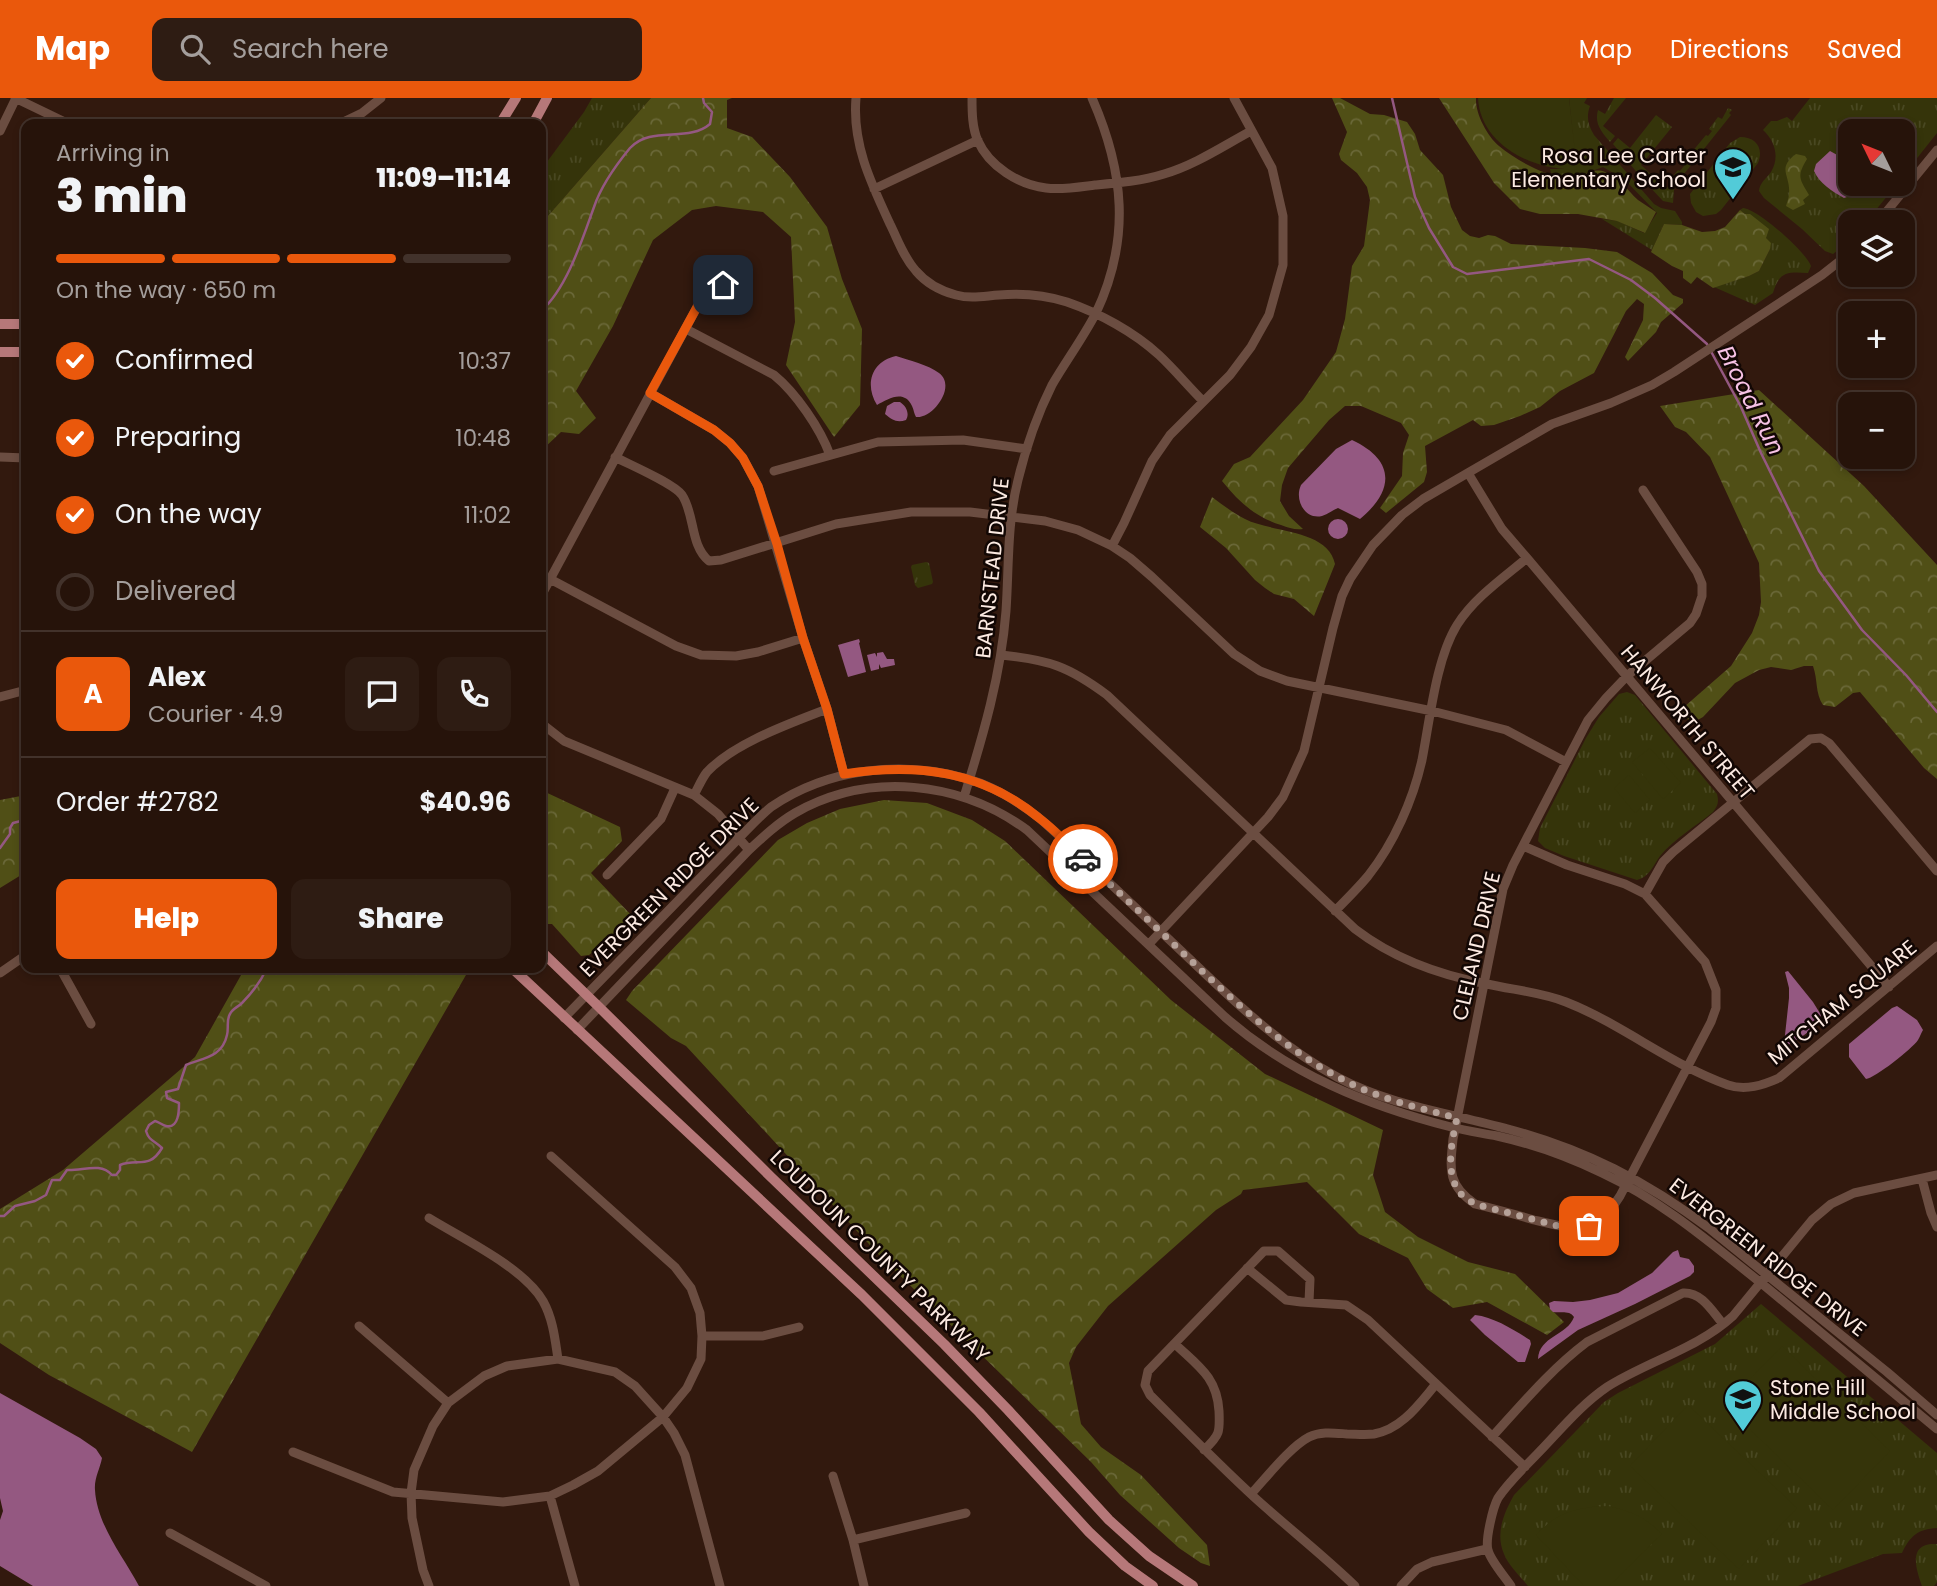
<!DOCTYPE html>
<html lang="en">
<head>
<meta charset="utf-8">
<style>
  :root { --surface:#26130a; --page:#2e1c13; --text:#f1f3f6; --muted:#a49e9c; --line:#42322b; --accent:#ea580c }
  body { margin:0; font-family:Poppins,sans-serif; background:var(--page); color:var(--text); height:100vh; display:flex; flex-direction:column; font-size:26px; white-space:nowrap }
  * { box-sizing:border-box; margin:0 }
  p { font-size:23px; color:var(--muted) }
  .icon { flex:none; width:38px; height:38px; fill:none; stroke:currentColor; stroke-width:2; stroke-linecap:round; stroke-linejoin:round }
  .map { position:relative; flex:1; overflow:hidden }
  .side { position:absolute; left:21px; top:21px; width:525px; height:854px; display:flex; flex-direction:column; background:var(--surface); border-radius:14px; box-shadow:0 4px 10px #0003,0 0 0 2px var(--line) }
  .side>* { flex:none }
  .needle { width:46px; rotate:313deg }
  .fabs { position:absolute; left:1838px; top:21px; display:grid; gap:14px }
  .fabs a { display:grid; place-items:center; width:77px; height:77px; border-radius:14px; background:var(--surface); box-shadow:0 4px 10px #0003,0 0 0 2px var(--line); font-size:35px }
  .pin { position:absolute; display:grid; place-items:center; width:60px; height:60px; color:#fff; margin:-30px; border-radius:14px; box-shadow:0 4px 10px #0006 }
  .courier { position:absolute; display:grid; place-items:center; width:70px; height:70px; margin:-35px; border:5px solid #ea580c; border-radius:50%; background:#fff; color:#222; box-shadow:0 2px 9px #0007 }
  .summary em { font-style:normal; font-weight:800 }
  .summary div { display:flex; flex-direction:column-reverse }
  .summary { display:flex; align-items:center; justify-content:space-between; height:119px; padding:0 35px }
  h1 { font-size:46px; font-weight:800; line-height:52px }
  .bar { display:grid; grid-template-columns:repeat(4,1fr); gap:10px 7px; align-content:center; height:84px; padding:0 35px }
  .bar i { height:9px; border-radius:5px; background:var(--line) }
  .bar .active { background:var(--accent) }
  .bar p { grid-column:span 4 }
  .line { display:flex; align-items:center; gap:18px; padding:0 35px; border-top:2px solid var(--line) }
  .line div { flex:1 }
  .round { display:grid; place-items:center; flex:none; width:74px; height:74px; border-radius:14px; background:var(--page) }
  ol { padding:0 35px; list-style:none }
  li { display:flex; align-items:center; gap:21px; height:77px }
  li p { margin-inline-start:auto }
  li .icon { padding:7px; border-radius:50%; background:var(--accent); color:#fff; stroke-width:4 }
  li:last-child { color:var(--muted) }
  li i { width:38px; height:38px; border:4px solid var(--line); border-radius:50% }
  .button { display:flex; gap:14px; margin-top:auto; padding:14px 35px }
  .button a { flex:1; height:80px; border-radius:14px; background:var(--accent); color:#fff; font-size:28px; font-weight:800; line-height:80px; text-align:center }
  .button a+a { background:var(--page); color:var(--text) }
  header { display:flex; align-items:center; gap:42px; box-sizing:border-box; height:98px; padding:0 35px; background:var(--accent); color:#fff }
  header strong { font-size:33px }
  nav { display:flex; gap:38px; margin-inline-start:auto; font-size:24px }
  .search { width:490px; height:63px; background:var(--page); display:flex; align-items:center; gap:18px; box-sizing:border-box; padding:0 24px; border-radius:14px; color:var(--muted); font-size:26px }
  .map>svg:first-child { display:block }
</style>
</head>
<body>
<header>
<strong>Map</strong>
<div class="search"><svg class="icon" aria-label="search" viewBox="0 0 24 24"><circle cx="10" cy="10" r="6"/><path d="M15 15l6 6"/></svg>Search here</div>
<nav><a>Map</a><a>Directions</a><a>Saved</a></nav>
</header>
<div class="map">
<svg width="1937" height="1488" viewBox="0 0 1937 1488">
  <defs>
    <pattern id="grass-tufts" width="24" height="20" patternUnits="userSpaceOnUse" patternTransform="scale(1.75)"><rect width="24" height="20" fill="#35340a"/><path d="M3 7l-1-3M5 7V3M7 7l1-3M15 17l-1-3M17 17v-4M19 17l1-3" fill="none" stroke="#494822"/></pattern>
    <pattern id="forest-crowns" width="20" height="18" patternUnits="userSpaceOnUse" patternTransform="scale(1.75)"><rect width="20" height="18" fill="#504f16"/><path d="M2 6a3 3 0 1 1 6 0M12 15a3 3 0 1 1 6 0" fill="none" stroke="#6a6838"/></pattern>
  </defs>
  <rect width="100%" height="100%" fill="#32190e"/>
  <path fill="url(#grass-tufts)" d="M592 0H651L541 126V72L584 14Z
    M1569 0H1587L1584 5 1590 8C1586 19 1588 27 1594 37L1654 106 1661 110 1675 113 1682 124V127L1664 126 1652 152 1602 121 1618 123 1644 135 1657 115 1625 82 1603 69 1572 80 1551 75 1550 71H1576Z
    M1614 0H1626L1603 28 1615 38 1610 44C1602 34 1594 26 1598 12L1605 16Z
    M1810 0H1937V35L1902 79V33H1850V86H1897L1866 124H1850V142L1833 156 1825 153 1802 131 1764 100 1759 93C1760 84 1766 81 1771 74 1780 59 1775 43 1763 32L1771 23H1777L1787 19 1792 23Z
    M1728 10 1732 12 1729 15 1731 17 1680 81 1674 92 1673 105 1663 103 1648 87 1655 80 1666 91 1670 86 1668 84 1678 72 1680 73 1684 68 1682 66 1706 37 1708 38 1712 33 1709 31 1718 19 1722 21Z
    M1656 17 1672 29 1641 67 1652 77 1646 85 1613 46 1618 40 1630 50Z
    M1740 39C1756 39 1764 50 1758 65L1721 112 1716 116 1703 118 1696 114 1691 105 1690 96 1730 45Z
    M1743 110C1758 111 1806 154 1811 168L1808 175C1788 174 1779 173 1773 195L1755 207 1714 189 1749 178 1759 173 1770 151 1766 140 1749 117 1745 116 1740 112Z
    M926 464 929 465 933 484 932 486 918 490 915 487 911 469 912 467Z
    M1627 594 1635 597 1717 696C1719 704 1718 707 1713 714 1696 728 1674 741 1660 758 1653 768 1649 779 1637 782L1564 758 1545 750 1538 743 1540 730 1586 640 1599 619 1619 596Z
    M1761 1206 1937 1355V1430C1918 1431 1910 1438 1902 1455L1883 1456 1798 1488H1528C1520 1478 1508 1467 1504 1456 1495 1435 1504 1415 1514 1397L1604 1304 1618 1295 1715 1246Z
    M1937 1446V1484L1934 1488H1922C1916 1471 1907 1444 1937 1446Z"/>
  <path fill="url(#forest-crowns)" d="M651 0H732L727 2V30L752 39 790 79 827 129 842 181 862 231 860 307 834 339 786 267 795 224 791 139 763 114 716 108 692 112 653 142 613 228 576 293 596 320 579 336 561 334 541 353V126Z
    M1332 0H1340L1370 16 1384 17 1407 24 1415 36 1420 52 1443 77 1451 109 1462 132 1470 138 1479 140 1488 137 1495 138 1511 146 1585 150 1617 154 1652 175 1673 197 1683 201V205L1661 224 1656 234 1628 263 1625 259 1643 222 1644 206 1637 201 1626 213 1594 275 1560 293 1540 309 1520 318 1494 327 1481 328 1473 322 1425 348 1427 374 1424 384 1386 415 1380 410 1402 378 1403 355 1409 337 1401 325 1361 308H1345L1329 322 1288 370 1282 387 1280 403 1289 418 1303 431C1295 432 1289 430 1281 427 1255 419 1239 404 1222 383L1234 366 1250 359 1303 302 1336 254 1345 221 1352 168 1364 148 1370 102 1367 89 1357 75 1341 62 1339 56 1347 34Z
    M1439 0H1476C1475 15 1487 38 1499 48 1517 63 1545 78 1568 80 1581 81 1592 68 1605 74 1619 79 1627 92 1638 102 1644 106 1650 110 1656 114L1645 135 1617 123 1578 116H1540L1520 111 1494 85Z
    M1796 56 1805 58 1807 61C1796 79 1800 81 1809 97L1803 102 1805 106 1793 112 1786 108C1787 104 1789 100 1789 96 1791 77 1776 71 1796 56Z
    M1740 112 1745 116H1750L1769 131 1766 140 1771 145 1770 151 1759 173 1749 178 1713 190 1697 179 1691 186 1683 180V173L1672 168 1651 154 1664 126 1682 127 1702 134 1715 133 1725 129Z
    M1759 292 1864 388 1937 467V681L1924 670 1860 594 1853 595 1835 609 1823 607C1815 595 1818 582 1813 568H1804L1791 572 1771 569 1759 572 1735 585 1703 619 1694 624 1676 616 1731 568 1752 535 1759 517 1761 504 1759 465 1710 359 1686 334 1675 329 1660 308Z
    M1212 399C1223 407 1233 415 1245 421 1272 435 1328 431 1335 466L1314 518 1294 501 1274 496 1265 490 1255 482 1226 450 1200 429Z
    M541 692 620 729 622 743 591 775 634 820 589 857 581 858 552 826H547L541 821Z
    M26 697V774L0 790V702Z
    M884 702 927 705 972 722 1005 743 1171 902 1265 976 1383 1032 1373 1077 1385 1114 1418 1139 1468 1164 1515 1176 1564 1224 1547 1237 1487 1204 1453 1210 1427 1191 1408 1160 1359 1136 1307 1084 1243 1092 1241 1096 1216 1112 1108 1208 1076 1249 1069 1265 1081 1326 1101 1349 1141 1377 1207 1447 1210 1468 1201 1465 1179 1450 1120 1397 1091 1364 880 1158 686 948 671 940 626 902 632 893 778 742 807 725 840 711Z
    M245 870H470L192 1354 49 1277 0 1245V1111L63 1072 195 959Z"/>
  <path fill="#35340a" d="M1478 0H1569L1577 71C1535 74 1480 47 1478 0Z
    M1650 650 1681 685 1663 701 1632 664Z
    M1629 677 1650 702 1635 715 1614 690Z
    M1782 1248 1890 1353 1833 1412 1725 1307Z
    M1688 1307 1797 1410 1739 1471 1630 1368Z
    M1608 1408C1632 1414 1644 1418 1662 1436L1609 1488H1584L1536 1437C1557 1414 1578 1409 1608 1408Z"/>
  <path fill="#945881" d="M1830 53 1850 64V86H1860L1850 98 1844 100C1833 94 1819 85 1814 73L1816 66Z
    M896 258C908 262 929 267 939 275 957 288 933 321 916 319 914 316 914 312 912 308 904 291 888 301 877 307 864 286 872 263 896 258Z
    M894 304H900C906 308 910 315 906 322 897 325 892 322 885 316L887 308Z
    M1352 342C1395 362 1395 392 1360 421L1338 410C1333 412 1328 416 1322 418 1305 422 1294 402 1301 387L1336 351Z
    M1328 431a10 10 0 1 1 20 0a10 10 0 1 1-20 0Z
    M859 541 860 544 859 545 866 574 848 579 838 547Z
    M883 554 887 561H894L895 567 881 570 879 566V571L871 573 867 557 875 555 877 559V555Z
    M1788 873 1813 904 1821 917C1816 932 1798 941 1785 949L1783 948 1785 937 1789 900V890L1785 874Z
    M1897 908 1917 922 1923 932C1921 935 1920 939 1918 942 1912 951 1875 980 1866 981L1849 959V946L1892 910Z
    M1678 1152 1680 1159 1689 1161 1694 1168V1174L1690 1178 1635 1206 1578 1232 1538 1261C1539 1238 1567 1238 1574 1219 1570 1212 1561 1215 1553 1214L1550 1211 1549 1205 1554 1203 1573 1204 1590 1202 1618 1195 1652 1175 1673 1154Z
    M1475 1217C1494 1219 1514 1232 1530 1242L1531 1246 1525 1264H1518L1485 1237 1470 1222Z
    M0 1295 80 1340 96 1351 102 1360C100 1371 94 1380 95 1392 97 1427 123 1458 139 1488H33L0 1468V1422L3 1413 0 1400Z"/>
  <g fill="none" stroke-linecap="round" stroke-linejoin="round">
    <path stroke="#945881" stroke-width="2.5" d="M1392 0 1415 99 1429 130 1453 169 1467 176 1589 161 1631 182 1655 200 1707 246 1741 309 1761 355 1819 473 1862 532 1906 577 1937 614
      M541 213C567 190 582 142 594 109 601 88 616 67 630 50 651 27 688 45 710 26L712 14 704 5 703 0
      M0 750 10 736V730L13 725 25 722 26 720
      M0 1118H4L15 1108 35 1103 46 1097 52 1082H60L67 1072C83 1073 100 1064 112 1077H116L120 1072V1067C138 1060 149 1072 162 1050 155 1043 149 1043 146 1033L149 1027 155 1023C159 1024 162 1027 166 1028 179 1031 179 1012 179 1005L167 1000 166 994 178 991 186 967C202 960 222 960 227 937 229 930 226 922 230 916 232 911 238 909 242 905 252 895 261 883 267 870"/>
    <path stroke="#6b4d41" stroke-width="9" d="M15 0 69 26
      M856 0C852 46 871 85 890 126 898 142 904 160 916 173 926 185 941 193 956 197 971 201 984 198 999 197 1022 195 1045 197 1067 204 1099 215 1134 234 1159 257 1174 271 1188 288 1203 303
      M972 0C972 13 972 30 978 43 989 68 1019 87 1046 90 1062 92 1079 89 1095 87 1118 85 1142 83 1164 76 1195 67 1223 48 1251 33
      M339 26 362 15 381 0
      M0 33 16 0
      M874 91 978 42
      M1878 124 1937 52
      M686 231 774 277C796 295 820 330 830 357
      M650 295 714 332 730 345 743 360 758 388 803 540 827 611 844 676
      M0 359 26 360
      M615 359C630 367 673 385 682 397 695 416 690 448 709 463L721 462 836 426 911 414H970L1045 423 1078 432 1112 448 1130 460 1152 479 1234 556 1260 573 1287 583 1432 613 1506 632 1566 664
      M774 373 878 344 963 342 1027 351
      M1468 375 1502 431 1527 460 1889 889
      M1112 448 1124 425 1152 363 1170 337 1230 277 1251 249 1269 217 1283 167V118L1272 70 1234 0
      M550 481 676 548 701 557 736 558 758 554 803 540
      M541 498 702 200 723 187
      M1001 557C1049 562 1068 568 1107 597L1355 831C1394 861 1439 877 1487 886 1513 892 1541 894 1566 904 1622 926 1671 967 1728 987 1746 993 1763 987 1779 980L1937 848
      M0 599 26 592
      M541 625 564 643 694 697 718 716 749 752
      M694 697C698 690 702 680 707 674 734 645 791 625 827 611
      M964 699C983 638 1001 577 1006 513 1009 469 1007 425 1018 382 1026 349 1037 317 1052 287 1066 263 1083 240 1096 215 1131 141 1124 73 1092 0
      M1523 748 1567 767 1625 786 1645 796 1705 864 1716 892V910L1711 924 1620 1098C1595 1138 1575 1132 1534 1122 1514 1116 1495 1111 1475 1106 1447 1087 1450 1071 1453 1041L1503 791 1513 767 1588 622 1606 600 1627 578 1690 525 1696 516 1702 498V486L1697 474 1643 392
      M607 777 661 721 675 690
      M1645 796 1663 764 1673 754 1810 641 1821 640 1829 645 1937 773
      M1335 813C1346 802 1358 790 1368 778 1394 745 1413 702 1422 662 1430 621 1436 561 1457 527 1474 500 1503 480 1527 460
      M1149 846 1268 719 1283 699 1304 653 1333 530 1342 498 1350 481 1373 447 1402 417 1423 401 1552 326 1611 305 1652 287 1674 274 1822 177 1850 155
      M60 870 91 926
      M0 875 26 857
      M564 920 740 739C750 729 760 718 771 709 828 670 902 662 968 681 993 688 1017 703 1038 719 1092 767 1144 818 1196 867 1240 909 1284 950 1337 979 1391 1008 1450 1015 1508 1031 1586 1052 1646 1083 1710 1131L1887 1274 1937 1317
      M577 932 749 752C764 738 778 725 795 715 869 673 960 683 1027 732L1225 919C1290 976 1368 1008 1451 1029 1466 1033 1482 1035 1497 1038 1533 1046 1569 1059 1602 1075 1664 1104 1713 1147 1766 1189 1823 1236 1880 1283 1937 1331
      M1922 1081 1931 1115 1937 1129
      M429 1120C463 1141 523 1169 543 1203 553 1221 555 1241 558 1261
      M1247 1170 1286 1202 1301 1204 1346 1207 1368 1222 1525 1369
      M1309 1204 1310 1181 1278 1153H1264L1148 1273 1145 1287 1150 1297C1184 1331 1218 1366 1254 1399 1287 1429 1323 1457 1355 1488
      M359 1228 448 1305
      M702 1238H763L799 1229
      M1175 1246C1198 1268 1217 1279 1219 1313 1220 1334 1220 1337 1204 1352
      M1492 1339C1522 1306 1551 1271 1587 1244L1683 1195C1702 1194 1712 1213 1723 1226
      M293 1354 393 1394 503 1404 550 1398 573 1387 598 1373 663 1319 687 1290 701 1261 702 1238 700 1215 691 1190 675 1169 551 1058
      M833 1378 853 1442 864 1488
      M1251 1396C1266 1380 1290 1349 1309 1339 1321 1333 1334 1335 1347 1336 1355 1336 1365 1337 1374 1336 1402 1331 1419 1306 1436 1286
      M550 1398 575 1488
      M170 1435 266 1488
      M853 1442 966 1415
      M429 1488 423 1472 412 1420 411 1395 414 1372 433 1328 448 1305 484 1278 507 1268 558 1261 615 1274 635 1288 663 1319 674 1335 685 1357 720 1488
      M1401 1488 1417 1471 1432 1464 1487 1451
      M1511 1488C1505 1479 1490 1462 1488 1452 1485 1442 1493 1409 1498 1400 1510 1382 1527 1367 1541 1352 1562 1330 1582 1306 1607 1289 1648 1263 1697 1251 1733 1218L1812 1122 1831 1106 1854 1095 1937 1077"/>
    <path stroke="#b67879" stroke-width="10" d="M500 26 516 0
      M533 26 547 0
      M0 226H26
      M0 254H26
      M541 853 599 909 772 1080 944 1246 1008 1312 1109 1422 1149 1458 1193 1488
      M512 870 862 1197 979 1314 1089 1434 1125 1468 1153 1488"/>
  </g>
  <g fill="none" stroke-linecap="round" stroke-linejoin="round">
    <path stroke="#b5a198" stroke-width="7" stroke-dasharray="0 12.6" d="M1083 761C1123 798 1163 836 1203 874 1250 917 1297 961 1356 988 1388 1003 1423 1011 1457 1020 1452 1043 1444 1076 1461 1096 1464 1100 1470 1103 1475 1106L1569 1131 1589 1128"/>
    <path stroke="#ea580c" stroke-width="9" d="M723 187 702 200 650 295 714 332 730 345 743 360 758 388 777 446 803 540 827 611 844 676C916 665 981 672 1039 720 1055 732 1069 747 1083 761"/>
  </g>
  <defs>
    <symbol id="school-pin" viewBox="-11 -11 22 30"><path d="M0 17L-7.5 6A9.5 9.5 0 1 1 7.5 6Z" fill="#52cbd8" stroke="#120704"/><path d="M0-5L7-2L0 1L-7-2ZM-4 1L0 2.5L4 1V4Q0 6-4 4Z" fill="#111"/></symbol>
  </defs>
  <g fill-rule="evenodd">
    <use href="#school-pin" x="1711" y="47" width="44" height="60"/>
    <use href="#school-pin" x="1721" y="1279" width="44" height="60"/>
  </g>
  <g text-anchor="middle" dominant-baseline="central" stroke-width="5" stroke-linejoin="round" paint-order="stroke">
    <g font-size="21" fill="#fceae2" stroke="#120704" text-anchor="end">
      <text x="1706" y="57">Rosa Lee Carter<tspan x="1706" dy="24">Elementary School</tspan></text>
      <text x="1770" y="1289" text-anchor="start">Stone Hill<tspan x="1770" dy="24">Middle School</tspan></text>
    </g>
    <g font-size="21" fill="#fceae2" stroke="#120704">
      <text transform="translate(992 470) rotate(-84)">BARNSTEAD DRIVE</text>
      <text transform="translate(1688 624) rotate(50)">HANWORTH STREET</text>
      <text transform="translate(669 789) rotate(-45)">EVERGREEN RIDGE DRIVE</text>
      <text transform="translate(1476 848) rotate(-77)">CLELAND DRIVE</text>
      <text transform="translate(1842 904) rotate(-39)">MITCHAM SQUARE</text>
      <text transform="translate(880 1158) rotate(44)">LOUDOUN COUNTY PARKWAY</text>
      <text transform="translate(1768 1159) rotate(38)">EVERGREEN RIDGE DRIVE</text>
    </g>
    <g font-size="23" font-style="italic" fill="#f7c2e5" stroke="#120704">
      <text transform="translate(1751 302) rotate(63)">Broad Run</text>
    </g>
  </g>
</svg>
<div class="fabs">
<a><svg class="needle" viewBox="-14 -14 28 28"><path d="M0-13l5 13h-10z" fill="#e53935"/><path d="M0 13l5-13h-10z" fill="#a49e9c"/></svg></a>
<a><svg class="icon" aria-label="layers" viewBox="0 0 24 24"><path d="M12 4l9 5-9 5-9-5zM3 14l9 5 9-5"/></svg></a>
<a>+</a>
<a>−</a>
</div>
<div class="pin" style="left:1589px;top:1128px;background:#ea580c"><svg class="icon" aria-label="bag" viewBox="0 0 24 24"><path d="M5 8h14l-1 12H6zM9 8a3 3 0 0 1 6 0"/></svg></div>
<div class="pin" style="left:723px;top:187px;background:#1f2937"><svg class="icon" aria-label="home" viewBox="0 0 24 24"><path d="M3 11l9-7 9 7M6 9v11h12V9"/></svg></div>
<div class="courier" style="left:1083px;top:761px"><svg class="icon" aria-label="car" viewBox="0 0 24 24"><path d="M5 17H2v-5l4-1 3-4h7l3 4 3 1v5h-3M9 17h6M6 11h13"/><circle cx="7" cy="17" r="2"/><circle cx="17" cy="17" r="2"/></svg></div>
<section class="side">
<div class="summary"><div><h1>3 min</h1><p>Arriving in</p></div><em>11:09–11:14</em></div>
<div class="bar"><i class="active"></i><i class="active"></i><i class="active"></i><i></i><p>On the way · 650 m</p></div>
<ol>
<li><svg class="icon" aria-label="check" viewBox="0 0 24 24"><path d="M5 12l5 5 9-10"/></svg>Confirmed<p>10:37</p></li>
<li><svg class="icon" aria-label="check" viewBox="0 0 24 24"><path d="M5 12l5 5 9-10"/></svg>Preparing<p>10:48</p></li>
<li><svg class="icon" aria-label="check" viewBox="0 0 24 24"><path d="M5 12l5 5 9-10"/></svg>On the way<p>11:02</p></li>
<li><i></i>Delivered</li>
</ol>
<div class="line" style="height:126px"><b class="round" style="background:var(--accent);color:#fff">A</b><div><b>Alex</b><p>Courier · 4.9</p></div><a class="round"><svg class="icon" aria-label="chat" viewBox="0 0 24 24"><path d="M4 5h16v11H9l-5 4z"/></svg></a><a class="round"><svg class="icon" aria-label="phone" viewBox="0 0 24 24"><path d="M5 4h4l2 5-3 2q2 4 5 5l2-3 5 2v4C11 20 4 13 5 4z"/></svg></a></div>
<div class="line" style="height:91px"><div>Order #2782</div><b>$40.96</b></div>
<div class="button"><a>Help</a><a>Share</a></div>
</section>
</div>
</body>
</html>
